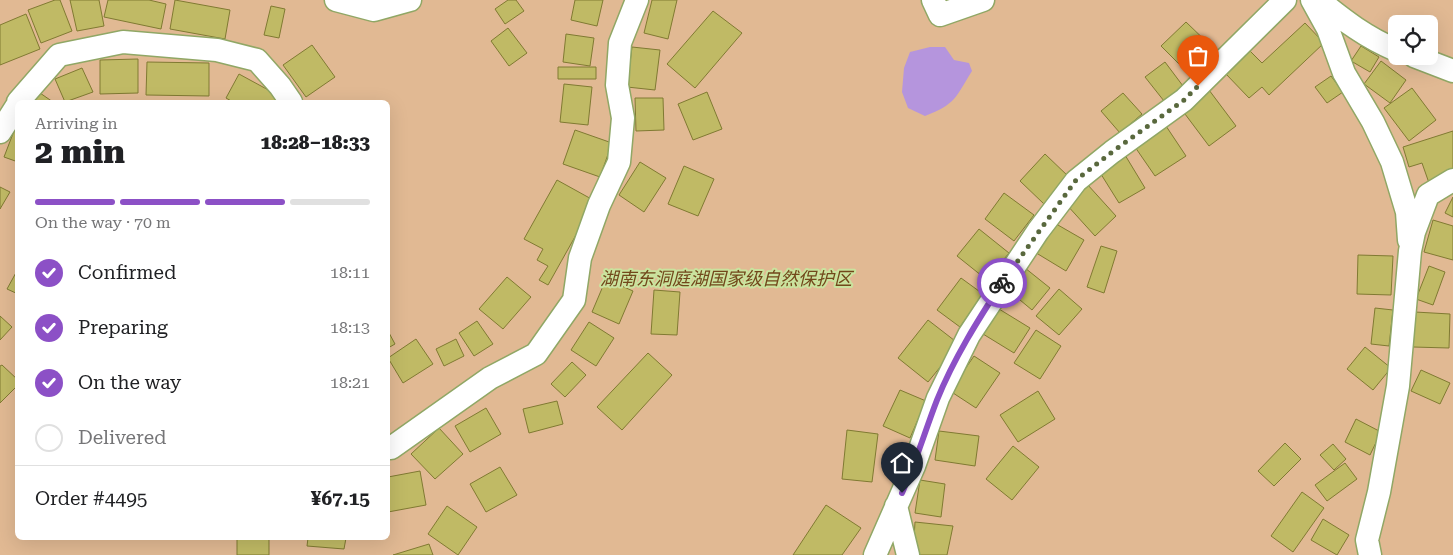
<!DOCTYPE html>
<html lang="en">
<head>
<meta charset="utf-8">
<style>
  :root { --surface:#fff; --page:#f6f6f6; --text:#202124; --muted:#757577; --line:#e0e0e0; --accent:#8c50c6 }
  body { margin:0; font-family:"Roboto Serif","Noto Sans SC",serif; background:var(--page); color:var(--text); height:100vh; display:flex; flex-direction:column; font-size:19px; white-space:nowrap }
  * { box-sizing:border-box; margin:0 }
  p { font-size:16px; color:var(--muted) }
  .icon { flex:none; width:28px; height:28px; fill:none; stroke:currentColor; stroke-width:2; stroke-linecap:round; stroke-linejoin:round }
  .map { position:relative; flex:1; overflow:hidden }
  .panel { position:absolute; left:15px; top:100px; width:375px; height:440px; display:flex; flex-direction:column; background:var(--surface); border-radius:8px; box-shadow:0 5px 20px #0002 }
  .panel>* { flex:none }
  .controls { position:absolute; left:1388px; top:15px; display:grid; gap:10px }
  .controls a { display:grid; place-items:center; width:50px; height:50px; border-radius:8px; background:var(--surface); box-shadow:0 5px 20px #0002; font-size:25px }
  .pin { position:absolute; display:grid; place-items:center; width:42px; height:42px; color:#fff; margin:-51px -21px; border-radius:50% 50% 50% 0; rotate:-45deg; box-shadow:0 0 5px #0007 }
  .pin .icon { rotate:45deg }
  .courier { position:absolute; display:grid; place-items:center; width:50px; height:50px; margin:-25px; border:4px solid #8c50c6; border-radius:50%; background:#fff; color:#222; box-shadow:0 1px 6px #0007 }
  .head em { font-style:normal; font-weight:800 }
  .head div { display:flex; flex-direction:column-reverse }
  .head { display:flex; align-items:center; justify-content:space-between; height:85px; padding:0 20px }
  h1 { font-size:32px; font-weight:800; line-height:38px }
  .bar { display:grid; grid-template-columns:repeat(4,1fr); gap:8px 5px; align-content:center; height:60px; padding:0 20px }
  .bar i { height:6px; border-radius:4px; background:var(--line) }
  .bar .current { background:var(--accent) }
  .bar p { grid-column:span 4 }
  .line { display:flex; align-items:center; gap:12px; padding:0 20px; border-top:1px solid var(--line) }
  .line div { flex:1 }
  ol { padding:0 20px; list-style:none }
  li { display:flex; align-items:center; gap:15px; height:55px }
  li p { margin-inline-start:auto }
  li .icon { padding:5px; border-radius:50%; background:var(--accent); color:#fff; stroke-width:4 }
  li:last-child { color:var(--muted) }
  li i { width:28px; height:28px; border:2px solid var(--line); border-radius:50% }
  .map>svg:first-child { display:block }
</style>
</head>
<body>
<div class="map">
<svg width="1453" height="555" viewBox="0 0 1453 555">
  <rect width="100%" height="100%" fill="#cae39e"/>
  <path fill="#e1b993" fill-rule="evenodd" d="M0 0H1453V555H0ZM1396 24H1429V56H1396ZM18 102H388V538H18Z"/>
  <path fill="#b595dd" d="M930 47H945L954 60 969 63 972 71C955 98 956 104 925 116L908 108 902 92 904 68 910 52Z"/>
  <path fill="#c0ba65" stroke="#807a32" d="M55 0H60L72 31 41 43 28 10Z
    M70 0H99L104 26 77 31Z
    M108 0H149L166 4 161 29 104 17Z
    M175 0 230 10 225 39 170 29Z
    M508 0H516L524 11 505 24 495 9Z
    M575 0H603L597 26 571 20Z
    M652 0H677L668 39 644 33Z
    M271 6 285 9 279 38 264 35Z
    M713 11 742 33 695 88 667 64Z
    M26 14 40 49 0 65V25Z
    M1186 22 1213 48 1188 73 1161 46Z
    M1305 23 1324 43 1269 95 1262 87 1249 98 1225 73 1249 50 1262 63Z
    M508 28 527 53 509 66 491 41Z
    M566 34 594 38 590 66 563 62Z
    M312 45 335 77 306 97 283 65Z
    M1361 46 1379 57 1370 72 1351 61Z
    M632 47 660 50 655 90 627 87Z
    M138 59V93L100 94V60Z
    M1381 61 1406 80 1390 103 1364 84Z
    M147 62 209 63V96L146 95Z
    M1165 62 1183 86 1164 101 1145 77Z
    M558 67H596V79H558Z
    M82 68 93 92 65 102 55 79Z
    M239 74 283 98 281 102H233L226 98Z
    M1331 76 1343 92 1327 103 1315 87Z
    M564 84 592 87 588 125 560 122Z
    M1412 88 1436 120 1409 141 1384 108Z
    M1209 90 1236 126 1209 146 1182 110Z
    M707 92 722 129 693 140 678 104Z
    M40 93 53 102H33Z
    M1123 93 1142 114 1120 133 1101 111Z
    M635 98H663L664 130 636 131Z
    M1166 126 1186 156 1155 176 1135 147Z
    M575 130 612 143 600 177 563 164Z
    M14 131 18 132V162L4 157Z
    M1453 131V175L1429 183 1422 163 1409 167 1403 147Z
    M1045 154 1069 177 1044 204 1020 181Z
    M1125 155 1145 188 1119 203 1099 171Z
    M640 162 666 178 644 212 619 195Z
    M684 166 714 179 698 216 668 204Z
    M557 180 595 201 548 285 539 280 548 266 537 260 543 249 524 239Z
    M1087 184 1116 216 1095 236 1066 204Z
    M0 187 10 192 0 209Z
    M1004 193 1034 215 1014 241 985 219Z
    M1453 197V217L1445 213Z
    M1433 220 1453 226V260L1424 252Z
    M1051 221 1084 240 1066 271 1033 251Z
    M979 229 1009 253 987 280 957 256Z
    M1101 246 1117 251 1104 293 1087 287Z
    M1358 255 1393 256 1391 295 1357 294Z
    M1429 266 1445 272 1433 305 1416 299Z
    M1025 268 1050 288 1032 310 1008 290Z
    M18 269V294L7 289Z
    M507 277 531 297 503 329 479 309Z
    M961 278 983 294 960 327 937 310Z
    M606 279 633 291 619 324 592 312Z
    M1059 289 1082 309 1059 335 1036 316Z
    M654 290 680 292 677 335 651 334Z
    M1375 308 1393 310 1389 346 1371 344Z
    M999 309 1030 328 1014 353 983 334Z
    M1415 312 1450 314 1449 348 1413 347Z
    M0 316 12 327 0 340Z
    M928 320 959 344 928 382 898 358Z
    M477 321 493 344 474 356 459 333Z
    M589 322 614 338 596 366 571 350Z
    M1036 330 1061 346 1040 379 1014 363Z
    M388 331 395 344 388 348Z
    M416 339 433 364 403 383 388 358Z
    M456 339 464 356 444 366 436 349Z
    M1365 347 1391 368 1373 390 1347 369Z
    M648 353 672 375 622 430 597 407Z
    M974 356 1000 373 976 408 950 391Z
    M572 362 586 375 565 397 551 384Z
    M2 365 18 380V385L0 403V366Z
    M1421 370 1450 383 1440 404 1411 391Z
    M900 390 926 401 910 438 883 426Z
    M1038 391 1055 419 1018 442 1000 415Z
    M557 401 563 424 529 433 523 409Z
    M486 408 501 434 470 452 455 426Z
    M1356 419 1381 432 1370 455 1345 442Z
    M439 428 463 454 435 479 411 454Z
    M847 430 878 434 872 482 842 479Z
    M939 431 979 436 975 466 935 460Z
    M1285 443 1301 459 1274 486 1258 471Z
    M1333 444 1346 459 1334 470 1320 455Z
    M1013 446 1039 467 1012 500 986 479Z
    M1345 463 1357 479 1327 501 1315 485Z
    M500 467 517 495 486 512 470 484Z
    M420 471 426 505 388 512V477Z
    M920 480 945 484 941 517 915 513Z
    M1302 492 1324 508 1293 552 1271 536Z
    M826 505 861 528 842 555H793Z
    M447 506 477 527 458 555 428 534Z
    M1323 519 1349 535 1337 555 1311 540Z
    M915 522 953 526 947 555H913Z
    M237 538H269V555H237Z
    M308 538H346L344 549 307 546Z
    M429 544 433 555H393Z"/>
  <g fill="none" stroke-linecap="round" stroke-linejoin="round">
    <defs>
      <path id="minor" d="M336 0 374 10 410 0
        M933 0 940 15 983 0
        M1312 0 1328 29 1344 73 1373 122 1392 162 1407 212 1409 240
        M1319 0C1343 20 1367 38 1396 50
        M1414 56 1453 71
        M18 102 59 55 123 42 217 50 257 60 280 86 291 102
        M0 132 18 104
        M388 448H391L490 378 536 354 574 300 580 258 599 205 619 162 623 118 617 85 620 43 637 0
        M896 506 908 555
        M875 555 914 466 938 398 969 335 1038 231 1076 181 1112 152 1184 100 1285 0
        M1370 555 1367 540 1379 492 1398 386 1410 251 1414 232 1428 195 1453 180"/>
    </defs>
    <use href="#minor" stroke="#90a765" stroke-width="25"/>
    <use href="#minor" stroke="#fff" stroke-width="22"/>
  </g>
  <g fill="none" stroke-linecap="round" stroke-linejoin="round">
    <path stroke="#59683d" stroke-width="5" stroke-dasharray="0 9" d="M1002 283 1076 180 1112 152 1184 100 1198 86"/>
    <path stroke="#8c50c6" stroke-width="6" d="M902 493C916 462 925 431 937 400 954 358 978 320 1002 283"/>
  </g>
  <g text-anchor="middle" dominant-baseline="central" stroke-width="4" stroke-linejoin="round" paint-order="stroke">
    <g font-size="18" font-style="italic" fill="#72481b" stroke="#cae39e">
      <text x="726" y="278">湖南东洞庭湖国家级自然保护区</text>
    </g>
  </g>
</svg>
<div class="controls">
<a><svg class="icon" aria-label="locate" viewBox="0 0 24 24"><circle cx="12" cy="12" r="6"/><path d="M12 2v4M12 18v4M2 12h4M18 12h4"/></svg></a>
</div>
<div class="pin" style="left:1198px;top:86px;background:#ea580c"><svg class="icon" aria-label="bag" viewBox="0 0 24 24"><path d="M5 8h14l-1 12H6zM9 8a3 3 0 0 1 6 0"/></svg></div>
<div class="pin" style="left:902px;top:493px;background:#1f2937"><svg class="icon" aria-label="home" viewBox="0 0 24 24"><path d="M3 11l9-7 9 7M6 9v11h12V9"/></svg></div>
<div class="courier" style="left:1002px;top:283px"><svg class="icon" aria-label="bike" viewBox="0 0 24 24"><circle cx="6" cy="16" r="4"/><circle cx="18" cy="16" r="4"/><path d="M6 16l4-8h5l3 8M10 8l3 8H6M13 5h3"/></svg></div>
<section class="panel">
<div class="head"><div><h1>2 min</h1><p>Arriving in</p></div><em>18:28–18:33</em></div>
<div class="bar"><i class="current"></i><i class="current"></i><i class="current"></i><i></i><p>On the way · 70 m</p></div>
<ol>
<li><svg class="icon" aria-label="check" viewBox="0 0 24 24"><path d="M5 12l5 5 9-10"/></svg>Confirmed<p>18:11</p></li>
<li><svg class="icon" aria-label="check" viewBox="0 0 24 24"><path d="M5 12l5 5 9-10"/></svg>Preparing<p>18:13</p></li>
<li><svg class="icon" aria-label="check" viewBox="0 0 24 24"><path d="M5 12l5 5 9-10"/></svg>On the way<p>18:21</p></li>
<li><i></i>Delivered</li>
</ol>
<div class="line" style="height:65px"><div>Order #4495</div><b>¥67.15</b></div>
</section>
</div>
</body>
</html>
